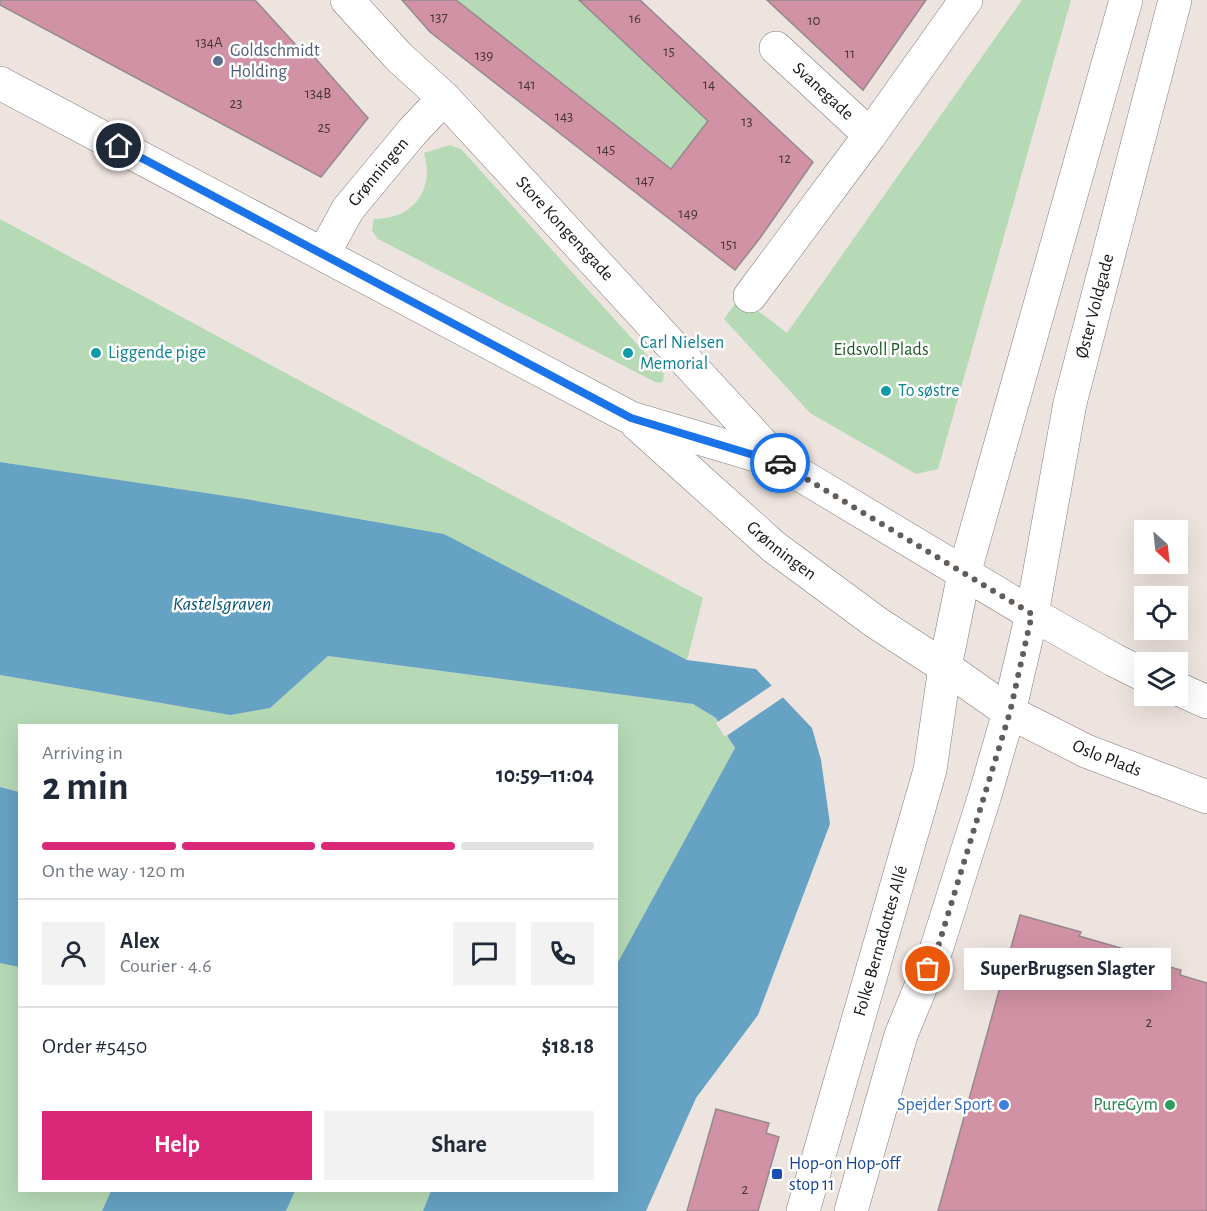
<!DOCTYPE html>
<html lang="en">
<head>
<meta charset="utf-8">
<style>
  :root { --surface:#fff; --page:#f2f2f3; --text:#1f2937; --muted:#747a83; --line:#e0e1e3; --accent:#db2777 }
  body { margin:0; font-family:"Alegreya Sans",sans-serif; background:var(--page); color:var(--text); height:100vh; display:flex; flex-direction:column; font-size:22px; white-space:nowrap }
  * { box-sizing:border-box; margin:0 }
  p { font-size:20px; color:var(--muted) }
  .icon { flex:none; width:33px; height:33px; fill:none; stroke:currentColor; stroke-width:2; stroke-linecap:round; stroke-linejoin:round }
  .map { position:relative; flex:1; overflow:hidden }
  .side { position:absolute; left:18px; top:724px; width:600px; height:468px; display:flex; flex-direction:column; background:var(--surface); border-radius:0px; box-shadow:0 6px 24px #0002 }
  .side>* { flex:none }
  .needle { width:39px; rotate:153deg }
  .tools { position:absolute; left:1134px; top:520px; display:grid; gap:12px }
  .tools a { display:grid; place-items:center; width:54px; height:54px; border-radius:0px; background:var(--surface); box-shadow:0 6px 24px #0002; font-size:30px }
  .pin { position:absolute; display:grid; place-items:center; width:51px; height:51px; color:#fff; margin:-26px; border:3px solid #fff; border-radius:50%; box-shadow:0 2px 6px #0007 }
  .courier { position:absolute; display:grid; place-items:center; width:60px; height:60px; margin:-30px; border:4px solid #1a73e8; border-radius:50%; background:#fff; color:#222; box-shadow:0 2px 8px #0007 }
  .bubble { position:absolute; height:42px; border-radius:0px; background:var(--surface); box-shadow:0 6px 24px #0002; font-size:20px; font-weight:600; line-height:42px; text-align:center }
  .summary em { font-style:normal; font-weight:600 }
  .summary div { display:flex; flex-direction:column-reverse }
  .summary { display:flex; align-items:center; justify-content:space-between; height:102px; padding:0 24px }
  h1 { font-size:39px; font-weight:600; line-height:45px }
  .bar { display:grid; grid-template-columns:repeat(4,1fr); gap:9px 6px; align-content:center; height:72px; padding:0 24px }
  .bar i { height:8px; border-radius:4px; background:var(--line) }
  .bar .on { background:var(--accent) }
  .bar p { grid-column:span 4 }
  .line { display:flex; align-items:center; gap:15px; padding:0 24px; border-top:2px solid var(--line) }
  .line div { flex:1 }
  .round { display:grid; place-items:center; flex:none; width:63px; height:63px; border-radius:0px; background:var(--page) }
  .action { display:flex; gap:12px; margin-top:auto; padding:12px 24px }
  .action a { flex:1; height:69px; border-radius:0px; background:var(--accent); color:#fff; font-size:24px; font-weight:600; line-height:69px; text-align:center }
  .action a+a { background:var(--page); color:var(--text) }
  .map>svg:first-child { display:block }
</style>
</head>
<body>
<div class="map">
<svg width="1207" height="1211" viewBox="0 0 1207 1211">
  <rect width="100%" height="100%" fill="#eee4df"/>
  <path fill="#b6dab6" d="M456 0H579L789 196 760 238Z
    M1022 0H1071L938 469 916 474 810 413 724 319 740 297 787 333Z
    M450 145 461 149 664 374 663 381 660 383 655 382 378 239 372 231 374 219C413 219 435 191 424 153Z
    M0 219 703 598 687 660 444 534 246 499 0 462Z
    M328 656 693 704 716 718 735 748 617 964 616 726H20L19 792 0 787V675L230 715 270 707Z
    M0 963 19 967 20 1191H111L102 1211H0Z
    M295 1191H431L423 1211H286Z"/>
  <path fill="#65a2c3" d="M0 462 246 499 444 534 687 660 756 669 812 728 821 760 830 824 758 1015 696 1098 646 1211H423L431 1191H616L617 964 735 748 716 718 693 704 328 656 270 708 230 715 0 675Z
    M0 787 19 792V967L0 963Z
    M111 1191H295L286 1211H102Z"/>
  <path fill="#eee4df" d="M774 684 785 696 725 737 716 723Z"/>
  <path fill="#d292a5" stroke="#948a8d" stroke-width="1.5" d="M0 0H255L305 55 309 51 368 118 321 177 0 5Z
    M402 0H456L671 169 708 121 579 0H640L813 162 760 238 735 270 430 32Z
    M767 0H926L863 90Z
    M1020 915 1081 932 1079 936 1131 951 1130 956 1181 970 1180 975 1207 983V1211H938Z
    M716 1109 769 1123 766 1133 779 1137 758 1211H687Z"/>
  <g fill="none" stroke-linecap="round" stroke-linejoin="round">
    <defs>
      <g id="minor">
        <path id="s1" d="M1126 0 964 574 945 667 1009 712 1086 751 1207 797"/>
        <path id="s2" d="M776 48 870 135"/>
        <path id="s3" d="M324 253 348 209 412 132 444 98"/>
        <path d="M750 296 870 135 966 0"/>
        <path id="s4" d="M1144 675 1114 660 1032 614 1070 403 1175 0"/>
        <path d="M1178 689 1207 702"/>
      </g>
      <g id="major">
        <path id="s5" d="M347 0 399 57 444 98 779 462"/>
        <path d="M0 83 631 418 779 462 1032 614 1009 712 985 795 937 947 901 1035 851 1211"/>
        <path id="s6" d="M637 424 774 547 877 623 945 667 930 770 803 1211"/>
      </g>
    </defs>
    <use href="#minor" stroke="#847b77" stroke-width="34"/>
    <use href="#major" stroke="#847b77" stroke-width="34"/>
    <use href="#minor" stroke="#fff" stroke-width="33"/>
    <use href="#major" stroke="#fff" stroke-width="33"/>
  </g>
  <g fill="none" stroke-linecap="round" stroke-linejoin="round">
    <path stroke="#635d5a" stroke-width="6" stroke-dasharray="0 10.8" d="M780 463 1032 614 1010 712 938 947 928 969"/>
    <path stroke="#1a73e8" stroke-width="8" d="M119 146 631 418 780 463"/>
  </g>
  <circle fill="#5c6f8a" stroke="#fff" stroke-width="2" cx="218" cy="61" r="6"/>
  <g fill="#0f9aa8" stroke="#fff" stroke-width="2">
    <circle cx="96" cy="353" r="6"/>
    <circle cx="628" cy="353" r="6"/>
    <circle cx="886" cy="391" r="6"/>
  </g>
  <circle fill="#3f7fe0" stroke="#fff" stroke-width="2" cx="1004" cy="1105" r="6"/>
  <circle fill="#2e9e5b" stroke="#fff" stroke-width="2" cx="1170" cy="1105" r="6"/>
  <rect fill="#1a4fb4" stroke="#fff" stroke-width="2" x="771" y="1168" width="12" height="12" rx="3"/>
  <g text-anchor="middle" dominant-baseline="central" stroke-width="5" stroke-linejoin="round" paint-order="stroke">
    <g font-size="15" fill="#463438">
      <text x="439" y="17">137</text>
      <text x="635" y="18">16</text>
      <text x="814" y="20">10</text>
      <text x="209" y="42">134A</text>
      <text x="669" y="51">15</text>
      <text x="850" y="53">11</text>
      <text x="484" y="55">139</text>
      <text x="527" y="84">141</text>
      <text x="709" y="84">14</text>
      <text x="318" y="93">134B</text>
      <text x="236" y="103">23</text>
      <text x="564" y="116">143</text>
      <text x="747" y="121">13</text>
      <text x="324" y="127">25</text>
      <text x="606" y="149">145</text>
      <text x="785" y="158">12</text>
      <text x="645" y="180">147</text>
      <text x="688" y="213">149</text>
      <text x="729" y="244">151</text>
      <text x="1149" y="1022">2</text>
      <text x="745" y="1189">2</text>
    </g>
    <g font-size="18" fill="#4e5e75" stroke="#fff" text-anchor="start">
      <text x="230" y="51">Goldschmidt<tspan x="230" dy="21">Holding</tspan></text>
    </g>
    <g font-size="18" fill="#181513" stroke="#fff">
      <text stroke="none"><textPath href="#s2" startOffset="64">Svanegade</textPath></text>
      <text stroke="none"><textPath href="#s3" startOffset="98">Grønningen</textPath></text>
      <text stroke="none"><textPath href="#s5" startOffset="316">Store Kongensgade</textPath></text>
      <text stroke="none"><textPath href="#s4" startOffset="442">Øster Voldgade</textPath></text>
      <text stroke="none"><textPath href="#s6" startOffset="192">Grønningen</textPath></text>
      <text stroke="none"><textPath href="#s1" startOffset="878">Oslo Plads</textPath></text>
      <text transform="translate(881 941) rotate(-74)">Folke Bernadottes Allé</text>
    </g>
    <g font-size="18" fill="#0d838f" stroke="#fff" text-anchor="start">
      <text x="640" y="343">Carl Nielsen<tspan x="640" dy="21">Memorial</tspan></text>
      <text x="108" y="353">Liggende pige</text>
      <text x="898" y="391">To søstre</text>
    </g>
    <g font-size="18" fill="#1b5a20" stroke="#fff">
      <text x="881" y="350">Eidsvoll Plads</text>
    </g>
    <g font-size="18" fill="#366cbe" stroke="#fff" text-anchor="end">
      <text x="992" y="1105">Spejder Sport</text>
    </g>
    <g font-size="18" fill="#27864d" stroke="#fff" text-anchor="end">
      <text x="1158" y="1105">PureGym</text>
    </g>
    <g font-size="18" fill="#164399" stroke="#fff" text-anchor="start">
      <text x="789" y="1164">Hop-on Hop-off<tspan x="789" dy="21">stop 11</tspan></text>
    </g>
    <g font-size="20" font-style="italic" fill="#055678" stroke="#fff">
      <text x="222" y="604">Kastelsgraven</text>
    </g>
  </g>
</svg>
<div class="tools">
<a><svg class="needle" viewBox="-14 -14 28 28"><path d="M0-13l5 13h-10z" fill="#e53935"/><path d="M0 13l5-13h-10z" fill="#747a83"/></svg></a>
<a><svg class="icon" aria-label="locate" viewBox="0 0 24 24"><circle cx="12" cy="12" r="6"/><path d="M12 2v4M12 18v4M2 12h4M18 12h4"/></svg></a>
<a><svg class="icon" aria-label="layers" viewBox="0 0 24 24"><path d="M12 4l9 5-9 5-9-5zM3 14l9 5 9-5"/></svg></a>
</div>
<div class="pin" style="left:928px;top:969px;background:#ea580c"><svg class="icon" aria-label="bag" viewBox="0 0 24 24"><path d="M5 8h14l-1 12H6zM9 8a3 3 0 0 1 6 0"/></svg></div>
<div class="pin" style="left:119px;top:146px;background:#1f2937"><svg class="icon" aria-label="home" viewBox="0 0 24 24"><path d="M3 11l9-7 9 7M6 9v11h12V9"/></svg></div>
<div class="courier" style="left:780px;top:463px"><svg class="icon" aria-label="car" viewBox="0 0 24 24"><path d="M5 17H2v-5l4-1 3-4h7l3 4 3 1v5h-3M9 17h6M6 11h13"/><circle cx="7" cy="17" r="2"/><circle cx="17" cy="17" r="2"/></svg></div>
<div class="bubble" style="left:964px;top:948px;width:207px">SuperBrugsen Slagter</div>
<section class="side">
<div class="summary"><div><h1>2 min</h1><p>Arriving in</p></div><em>10:59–11:04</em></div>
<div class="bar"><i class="on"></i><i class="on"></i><i class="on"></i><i></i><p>On the way · 120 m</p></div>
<div class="line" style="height:108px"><a class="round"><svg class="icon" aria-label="person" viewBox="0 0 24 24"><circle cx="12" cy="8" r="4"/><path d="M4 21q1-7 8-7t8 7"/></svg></a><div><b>Alex</b><p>Courier · 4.6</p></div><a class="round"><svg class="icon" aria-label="chat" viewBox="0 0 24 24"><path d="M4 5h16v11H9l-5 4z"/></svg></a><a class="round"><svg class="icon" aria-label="phone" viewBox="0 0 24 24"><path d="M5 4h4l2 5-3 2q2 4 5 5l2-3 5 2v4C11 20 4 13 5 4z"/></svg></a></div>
<div class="line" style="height:78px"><div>Order #5450</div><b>$18.18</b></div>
<div class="action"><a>Help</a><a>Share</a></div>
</section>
</div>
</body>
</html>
